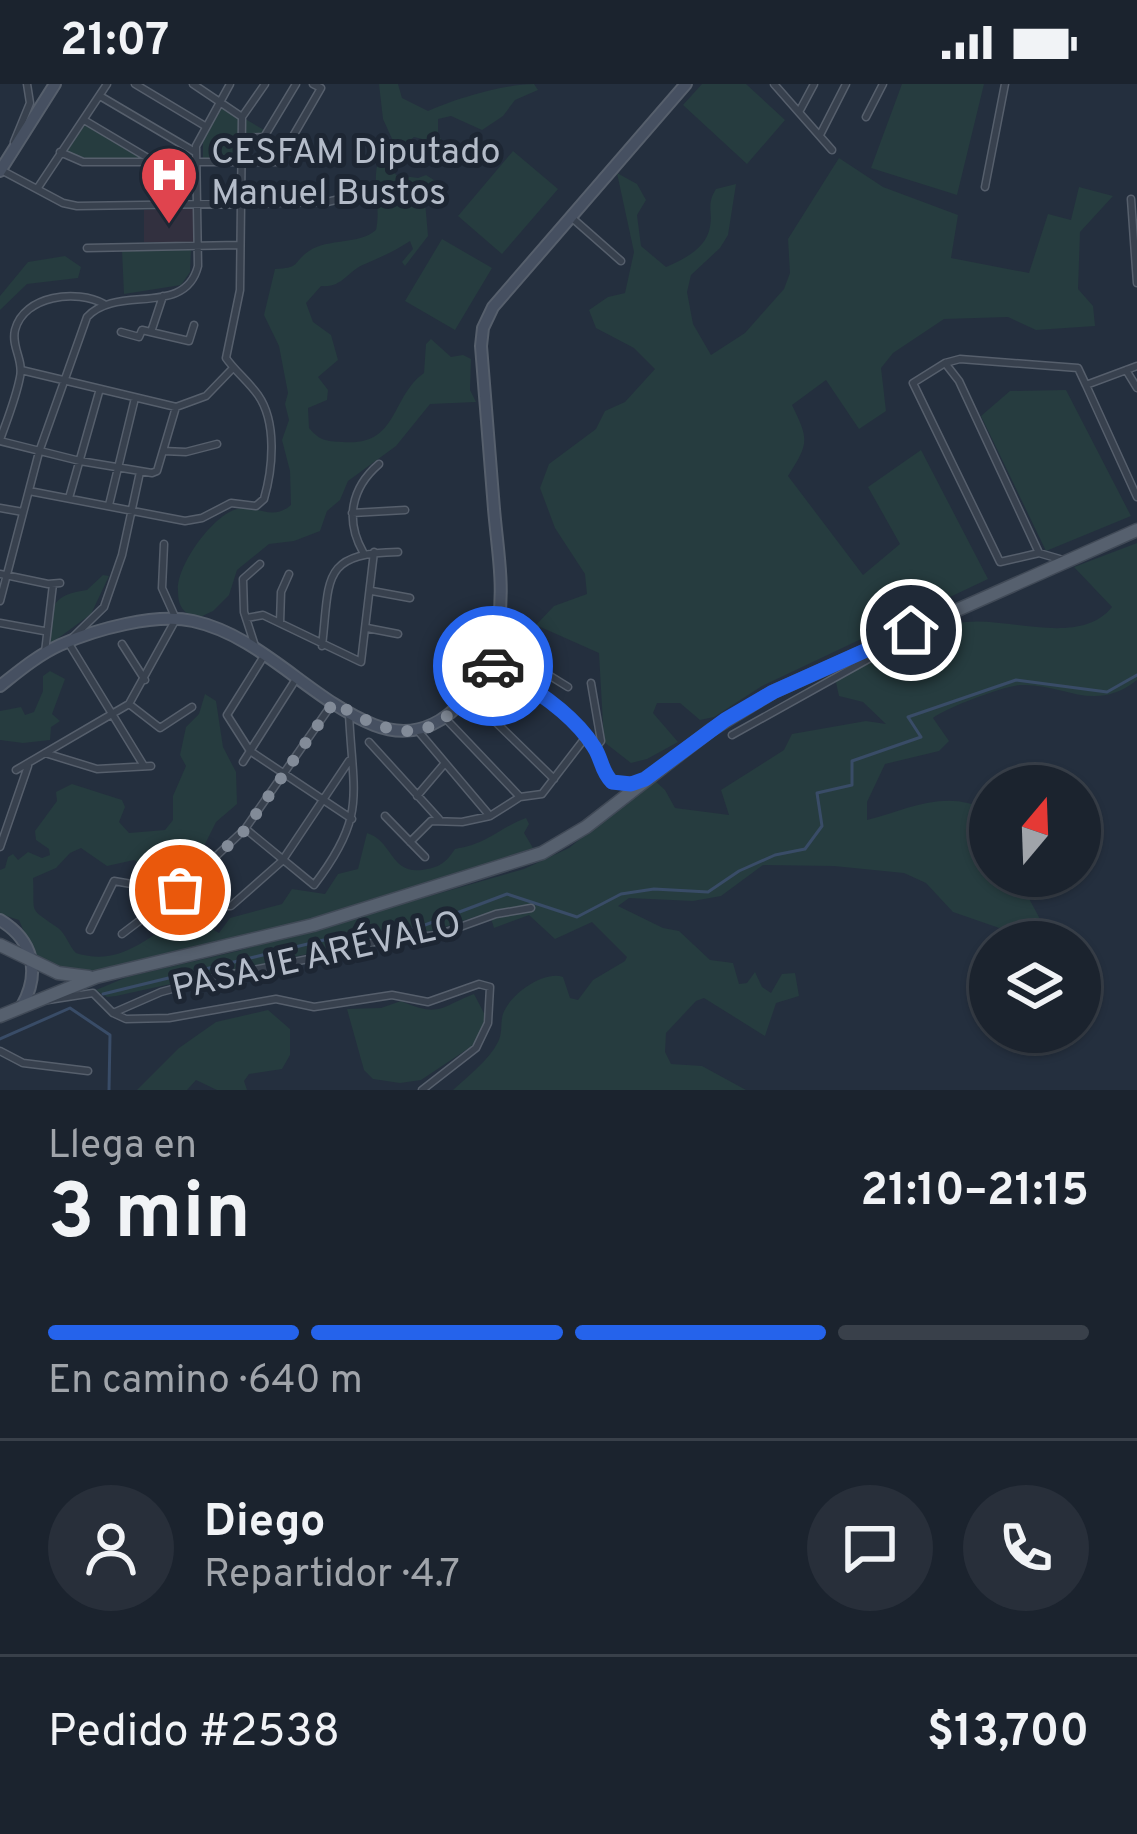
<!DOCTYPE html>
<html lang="es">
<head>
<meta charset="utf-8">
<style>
  :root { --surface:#1b232e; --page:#282f3a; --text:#f1f3f6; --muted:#a0a4aa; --line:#39404a; --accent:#2563eb }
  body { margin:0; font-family:Overpass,sans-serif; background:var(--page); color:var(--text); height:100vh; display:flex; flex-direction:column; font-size:45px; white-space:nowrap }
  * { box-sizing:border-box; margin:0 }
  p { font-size:39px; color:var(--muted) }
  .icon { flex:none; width:66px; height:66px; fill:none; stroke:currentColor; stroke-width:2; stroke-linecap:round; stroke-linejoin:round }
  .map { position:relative; height:1006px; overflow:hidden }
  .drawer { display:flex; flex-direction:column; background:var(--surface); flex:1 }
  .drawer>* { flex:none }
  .needle { width:78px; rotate:19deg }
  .buttons { position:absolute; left:969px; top:681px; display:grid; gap:24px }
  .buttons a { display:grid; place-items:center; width:132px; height:132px; border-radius:50%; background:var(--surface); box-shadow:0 3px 9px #0004,0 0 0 3px var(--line); font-size:60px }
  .pin { position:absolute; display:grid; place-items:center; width:102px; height:102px; color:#fff; margin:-51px; border:6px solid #fff; border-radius:50%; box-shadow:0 3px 12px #0007 }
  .courier { position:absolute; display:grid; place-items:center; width:120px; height:120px; margin:-60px; border:9px solid #2563eb; border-radius:50%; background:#fff; color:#222; box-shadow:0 3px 15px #0007 }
  .summary em { font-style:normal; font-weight:700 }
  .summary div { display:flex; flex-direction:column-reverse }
  .summary { display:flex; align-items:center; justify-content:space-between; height:204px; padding:0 48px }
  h1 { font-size:78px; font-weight:700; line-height:90px }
  .bar { display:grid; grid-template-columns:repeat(4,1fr); gap:18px 12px; align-content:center; height:144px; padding:0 48px }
  .bar i { height:15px; border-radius:9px; background:var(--line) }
  .bar .active { background:var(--accent) }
  .bar p { grid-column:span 4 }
  .line { display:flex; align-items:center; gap:30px; padding:0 48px; border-top:3px solid var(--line) }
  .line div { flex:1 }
  .round { display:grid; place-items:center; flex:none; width:126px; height:126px; border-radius:63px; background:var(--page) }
  .status { display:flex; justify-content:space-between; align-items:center; height:84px; padding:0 60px; background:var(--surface); direction:ltr }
  .status svg { height:33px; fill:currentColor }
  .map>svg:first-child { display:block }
</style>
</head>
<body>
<div class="status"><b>21:07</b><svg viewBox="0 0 49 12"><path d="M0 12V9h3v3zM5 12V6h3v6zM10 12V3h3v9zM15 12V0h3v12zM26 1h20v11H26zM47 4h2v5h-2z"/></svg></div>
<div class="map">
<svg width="1137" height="1006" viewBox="0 0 1137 1006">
  <rect width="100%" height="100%" fill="#242f3e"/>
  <path fill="#32303f" d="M193 124 194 158H144V126Z"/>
  <path fill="#263c3f" d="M379 0H398L402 14 428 27C455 15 504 0 534 0L538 6 515 16 503 32 482 46 451 32 438 35V51L449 66 437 69 422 55 414 53 395 68 389 80 396 91 418 94 426 91 437 98 425 117 428 152 405 182 402 178 413 165 410 157C395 167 381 173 365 180 347 187 343 204 321 202L306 219 313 238 331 251 338 276 318 293 328 306 327 316 308 324 309 344C320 357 326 357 342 358 399 363 390 313 424 289L426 260 431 255 451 273 463 271 471 275 470 306 476 318 430 320 396 362 348 397 340 416 327 427 320 447 294 457 269 460 237 486 229 511 213 527 198 534C184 530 178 523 178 507 176 482 213 431 237 425 256 420 272 438 291 421L290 387 282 356 289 336 285 320 288 309 279 262 264 231 275 185C301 184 292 179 309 167 328 154 359 161 376 146 383 116 363 79 393 57L383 35Z
    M702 0H746L785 36 747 80 683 21Z
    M902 0H984L957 111 871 84Z
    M223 22 264 46 261 51H239L237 76 203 74V57Z
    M85 41 142 75 85 74 66 67Z
    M513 67 558 105 502 170 458 132Z
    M839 74 883 103 958 131 951 174 1029 189 1048 130 1071 136 1079 103 1113 112 1080 148 1078 205 1093 222 1095 242 1036 246 1008 233 944 235 893 269 881 284 886 327 859 345 826 296 792 321C809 356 809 359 788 392L863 491 900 460 868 403 921 366 988 495 762 602 714 633 700 636 680 619H657L653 629 678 658 647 675 631 679 604 658 599 569 536 541 554 522 587 510 585 490 555 444 540 404 549 380 596 345 605 327 625 318 655 285 634 264 596 244 589 226 608 213 625 209 634 168 617 89 637 100 646 116 637 131 641 162 666 183C684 175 706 165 710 143 713 127 706 121 716 105L736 100 728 151 720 164 691 191 687 208 693 240 711 271 745 249 784 205 790 189 788 155Z
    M442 155 492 184 455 246 405 217Z
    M191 164 190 188 181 201 124 210 122 166Z
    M65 172 81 183 78 194 27 200 0 226V212L28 178Z
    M1066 306 1131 432 1046 467 981 332 1010 307Z
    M1137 459V596C1094 630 1064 599 1020 601 1004 602 945 624 933 634L949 657 939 667 885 680 867 718V736C907 726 949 703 988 728L990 792H1017L1041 837 1034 856 953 828 926 799 904 789 834 782 763 781 721 812 693 817 629 814 618 822 663 844 679 847 710 876 733 879 739 900 747 899 755 888 762 903 771 909 782 890 795 889 799 912 776 919 765 952 704 914 696 917 666 949 665 968 671 980 702 982 746 1006H453C468 992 489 976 498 958 503 949 500 939 503 930 510 910 544 886 563 893L570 914 578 916 593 896 625 877 627 873 592 838 555 855 529 831 494 844 489 828 436 846 385 853 116 912 107 913 96 906 127 893 238 867 524 785 569 764 653 695 665 706 675 724 729 731 721 706 784 666 792 650 866 637 886 640 863 618 839 612 835 594C863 582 940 540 966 538 1009 533 1080 563 1112 523L1074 483Z
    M103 491 109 492 91 530 49 561C48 525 50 511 87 506Z
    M50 587 65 595 52 630 60 637 51 643 50 656 23 659 0 656V627L21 623 25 631 34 628 43 607V592Z
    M205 610 216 617 223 663 236 688 237 720 216 738 204 762 182 774 178 781 153 788 134 776 107 782 81 764 70 769 56 784 33 794C35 832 27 822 58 844 66 850 69 862 76 869 118 882 141 858 176 837 188 841 191 849 205 842L202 830 207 824 212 827V845L219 849 230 834 282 820 292 805 325 810 338 790 358 785 367 749C393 757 390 790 422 786 438 784 446 779 455 765 488 760 497 745 526 734L529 740 524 749 533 764 323 834 93 890 75 891 34 871 19 836 0 830V786L5 784 8 773 13 770 18 776 28 768 42 774 50 771 49 765 36 756 35 747 57 717 56 708 72 700 122 716 125 723 119 738 129 749 165 746 173 736V712L186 682 180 671 186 643 199 630Z
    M474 910 485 931 481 956 421 996 400 999 373 995 364 986 347 925 381 924 401 917C440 934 440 923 474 910Z
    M268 926 290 945V971L282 985 249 990 244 997 247 1006H217L196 996 187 1006H137L179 964 216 938Z"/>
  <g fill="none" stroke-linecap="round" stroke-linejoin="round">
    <path stroke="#394c67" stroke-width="3" d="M103 910 328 855 417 844 507 810 577 833 621 810 654 805 708 808 739 787 775 771 805 765 822 742 817 709 852 701V677L921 653 908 633 1016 596 1107 608 1137 591
      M0 955 70 924 110 951 109 1006"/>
    <defs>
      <path id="street" d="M135 0 205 42
        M193 0 242 33
        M774 0 832 66
        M100 12 195 68
        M799 28 814 0
        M242 33 265 0
        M866 33 883 0
        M84 36 153 77
        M820 51 846 0
        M241 54 264 53 296 0
        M14 58 30 19 27 0
        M60 68 83 78H278L321 4 313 0
        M1 86 63 119 77 122 327 118 344 114
        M985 103 1005 0
        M37 105 107 0
        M1131 115 1137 199
        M571 133 621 177
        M87 164 239 161
        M121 248 139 253 142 246 189 257 194 241
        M151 248 163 212
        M945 279 959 297 1039 469
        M21 286 176 323 206 312 233 284
        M1126 286 1137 304
        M1086 301 1137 413
        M0 356C7 336 16 314 20 293 24 276 11 263 15 246 24 211 77 205 104 220
        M0 357 80 377 152 389 157 387 176 323
        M163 367 186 368 217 360
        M140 388 122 471 104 523 68 558 144 682
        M29 407 185 437 202 434 231 419 256 422 264 415C273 384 277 338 258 311 248 297 235 287 226 274L240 206 242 33
        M69 414 99 308
        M109 421 135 314
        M0 424 23 428
        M352 429 405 426
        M363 468C345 436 351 404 379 380
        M1063 476 1039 469 1000 478 913 299 945 279 960 275 1078 284 1086 301 1137 282
        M0 490 48 500 60 499
        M372 507 410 514
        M0 517 39 368 87 233C117 200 185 234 198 182L196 62 230 0
        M247 534 263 531 361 578 374 468
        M0 539 44 547
        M280 539 281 508 289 490
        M367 544 398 550
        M122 560 145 596
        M255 562 244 528 243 495 260 480
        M322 562C330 495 320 469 398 468
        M45 568 53 500
        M264 572 227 631 250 667 352 735
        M489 579C525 599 574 627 595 664 602 676 601 687 612 698L638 697
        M519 595 530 573 535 545
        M591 599 601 657 595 664
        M534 607 547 590 568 603
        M467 610 554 695
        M129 620 160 644 192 623
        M446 635 520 713
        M419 648 490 732
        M732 651 872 573 875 564
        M369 658 439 735
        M45 669 97 685 151 682
        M243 678 296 595
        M16 686 129 620 176 535 162 504 164 460
        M417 712 445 679
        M385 732 425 773
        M247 746 314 801C367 732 353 712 349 630
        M410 758 431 737 462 738 490 732 520 713 542 710 585 654
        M0 763 28 682
        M196 792 224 822H231L282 777 349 677
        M90 846 114 797 143 802 160 821
        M122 850 180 806 245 745 332 620
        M48 916 93 909 113 929 161 908 217 893 339 869 381 856 438 851 496 830 531 824
        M113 929 126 935 169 934 276 915 314 923 392 911 428 918 479 900 490 903 488 939 476 964 422 1006
        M0 967 23 979 88 987"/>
      <path id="secondary" d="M0 87 55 0
        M0 602C19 587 38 571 60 561 96 545 155 529 193 537 262 552 310 616 374 641 443 668 491 595 499 534 504 499 497 461 494 425 490 371 485 316 481 262L483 244 493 223 686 0
        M0 836C33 856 41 888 22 922"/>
      <path id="primary" d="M0 861 58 889 89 893
        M0 932 96 893 313 841 542 769 586 743 711 646 773 608 1137 446"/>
    </defs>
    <use href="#street" stroke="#565f6c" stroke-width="9"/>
    <use href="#secondary" stroke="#565f6c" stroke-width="14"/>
    <use href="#primary" stroke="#414a57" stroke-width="15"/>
    <use href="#street" stroke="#38414e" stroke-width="6"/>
    <use href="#secondary" stroke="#465061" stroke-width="10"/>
    <use href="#primary" stroke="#56606e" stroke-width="12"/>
  </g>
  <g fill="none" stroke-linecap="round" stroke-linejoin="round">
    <path stroke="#828b98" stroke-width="12" stroke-dasharray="0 21.6" d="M180 806 245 746 334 618C407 665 446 657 485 578L493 582"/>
    <path stroke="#2563eb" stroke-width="15" d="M493 582C529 601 572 628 594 663 602 675 601 687 612 698L631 700 645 695 725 636 773 608 911 546"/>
  </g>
  <defs>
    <symbol id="hospital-pin" viewBox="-11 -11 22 30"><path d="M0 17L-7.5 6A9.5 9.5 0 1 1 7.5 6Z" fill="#e0444e" stroke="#1d2633"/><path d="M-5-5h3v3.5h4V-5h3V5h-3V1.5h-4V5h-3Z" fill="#fff"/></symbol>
  </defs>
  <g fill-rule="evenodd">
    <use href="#hospital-pin" x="136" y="58" width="66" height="90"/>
  </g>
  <g text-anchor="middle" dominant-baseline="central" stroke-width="10" stroke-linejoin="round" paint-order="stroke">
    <g font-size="36" fill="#b4bcc9" stroke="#1d2633" text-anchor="start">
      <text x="211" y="70">CESFAM Diputado<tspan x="211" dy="41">Manuel Bustos</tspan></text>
    </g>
    <g font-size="36" fill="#b4bcc9" stroke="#1d2633">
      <text transform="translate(317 874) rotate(-13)">PASAJE ARÉVALO</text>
    </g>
  </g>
</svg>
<div class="buttons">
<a><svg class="needle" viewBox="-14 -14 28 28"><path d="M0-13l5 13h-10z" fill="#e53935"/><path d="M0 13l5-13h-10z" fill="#a0a4aa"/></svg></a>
<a><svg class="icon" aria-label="layers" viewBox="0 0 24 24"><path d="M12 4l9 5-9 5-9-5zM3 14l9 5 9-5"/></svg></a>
</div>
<div class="pin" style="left:180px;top:806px;background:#ea580c"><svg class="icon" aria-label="bag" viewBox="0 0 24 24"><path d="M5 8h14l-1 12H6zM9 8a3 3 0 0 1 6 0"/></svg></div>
<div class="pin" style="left:911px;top:546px;background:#1f2937"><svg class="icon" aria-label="home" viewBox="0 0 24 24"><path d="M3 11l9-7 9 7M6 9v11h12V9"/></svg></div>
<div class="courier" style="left:493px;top:582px"><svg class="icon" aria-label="car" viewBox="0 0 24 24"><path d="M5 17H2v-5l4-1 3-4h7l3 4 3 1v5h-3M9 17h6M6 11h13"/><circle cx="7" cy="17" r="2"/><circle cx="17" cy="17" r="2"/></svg></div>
</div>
<section class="drawer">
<div class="summary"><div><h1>3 min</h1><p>Llega en</p></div><em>21:10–21:15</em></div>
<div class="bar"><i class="active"></i><i class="active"></i><i class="active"></i><i></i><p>En camino · 640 m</p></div>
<div class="line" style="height:216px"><a class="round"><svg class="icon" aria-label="person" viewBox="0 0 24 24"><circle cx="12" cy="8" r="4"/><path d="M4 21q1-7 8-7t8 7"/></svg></a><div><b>Diego</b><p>Repartidor · 4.7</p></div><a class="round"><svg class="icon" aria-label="chat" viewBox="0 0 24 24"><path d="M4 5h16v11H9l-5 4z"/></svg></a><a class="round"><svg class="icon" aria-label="phone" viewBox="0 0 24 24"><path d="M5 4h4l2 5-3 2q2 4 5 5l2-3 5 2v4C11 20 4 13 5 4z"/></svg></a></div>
<div class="line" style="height:156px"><div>Pedido #2538</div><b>$13,700</b></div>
</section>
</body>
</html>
